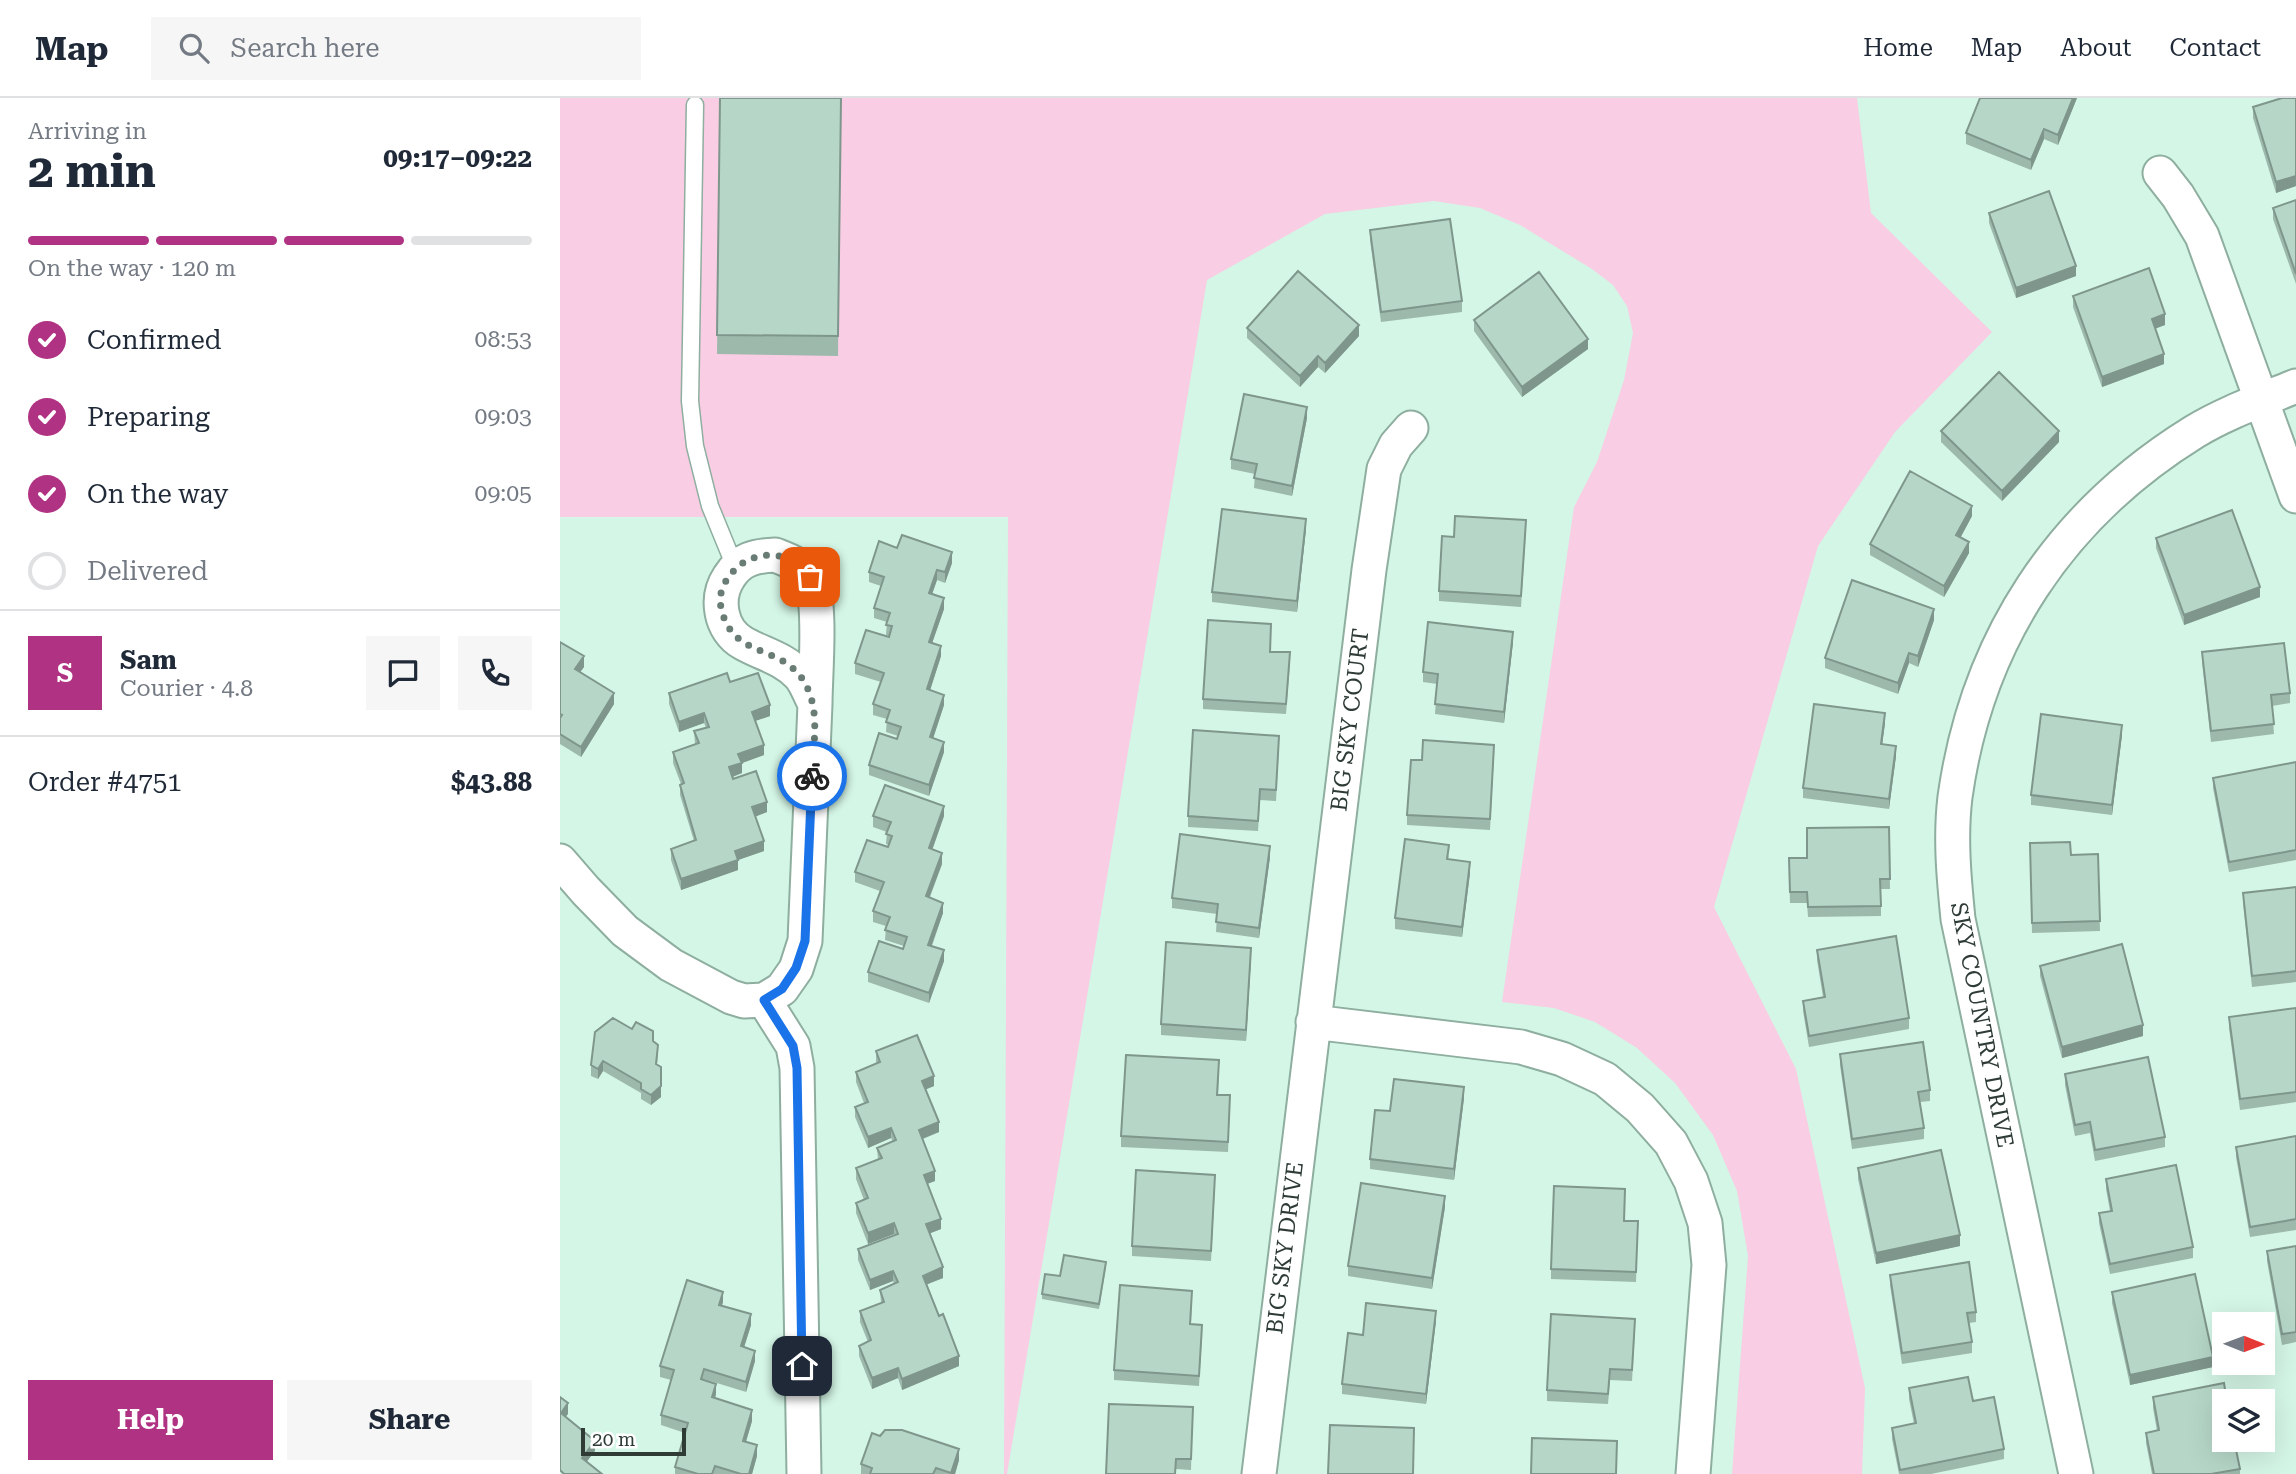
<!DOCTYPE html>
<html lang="en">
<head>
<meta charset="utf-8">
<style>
  :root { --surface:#fff; --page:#f6f6f7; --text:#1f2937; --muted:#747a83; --line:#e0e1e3; --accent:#b03282 }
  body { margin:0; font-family:"Roboto Serif",serif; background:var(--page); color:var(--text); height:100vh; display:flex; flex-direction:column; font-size:26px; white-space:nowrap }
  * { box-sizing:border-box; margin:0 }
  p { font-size:23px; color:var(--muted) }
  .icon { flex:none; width:38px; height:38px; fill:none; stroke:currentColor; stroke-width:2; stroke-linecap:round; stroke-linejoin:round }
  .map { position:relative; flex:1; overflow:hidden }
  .drawer { display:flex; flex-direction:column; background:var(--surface); width:560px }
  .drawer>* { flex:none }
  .needle { width:46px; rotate:91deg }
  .fabs { position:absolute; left:1652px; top:1214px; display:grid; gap:14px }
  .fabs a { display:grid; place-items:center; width:63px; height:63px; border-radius:0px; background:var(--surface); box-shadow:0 7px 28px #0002; font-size:35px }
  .scale { position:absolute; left:21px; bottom:18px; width:105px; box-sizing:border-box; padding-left:7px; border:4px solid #2f3c36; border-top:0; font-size:19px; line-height:24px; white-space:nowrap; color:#2f3c36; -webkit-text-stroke:5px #fff; paint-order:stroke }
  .pin { position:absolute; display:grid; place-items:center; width:60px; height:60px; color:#fff; margin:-30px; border-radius:14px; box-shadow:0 4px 10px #0006 }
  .courier { position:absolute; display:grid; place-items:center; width:70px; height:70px; margin:-35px; border:5px solid #1a73e8; border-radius:50%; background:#fff; color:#222; box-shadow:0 2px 9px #0007 }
  .headline em { font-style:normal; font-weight:700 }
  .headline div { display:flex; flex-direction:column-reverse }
  .headline { display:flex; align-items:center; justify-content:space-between; height:119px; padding:0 28px }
  h1 { font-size:46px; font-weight:700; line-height:52px }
  .bar { display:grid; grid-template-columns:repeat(4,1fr); gap:10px 7px; align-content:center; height:84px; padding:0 28px }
  .bar i { height:9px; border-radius:5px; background:var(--line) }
  .bar .on { background:var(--accent) }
  .bar p { grid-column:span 4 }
  .line { display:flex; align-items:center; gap:18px; padding:0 28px; border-top:2px solid var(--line) }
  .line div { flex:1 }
  .round { display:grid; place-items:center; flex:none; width:74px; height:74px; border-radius:0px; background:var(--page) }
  ol { padding:0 28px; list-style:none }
  li { display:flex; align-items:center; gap:21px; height:77px }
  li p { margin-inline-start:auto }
  li .icon { padding:7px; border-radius:50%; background:var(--accent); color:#fff; stroke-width:4 }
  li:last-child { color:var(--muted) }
  li i { width:38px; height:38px; border:4px solid var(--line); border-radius:50% }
  .cta { display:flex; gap:14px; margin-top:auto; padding:14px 28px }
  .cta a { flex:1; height:80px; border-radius:0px; background:var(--accent); color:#fff; font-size:28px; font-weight:700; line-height:80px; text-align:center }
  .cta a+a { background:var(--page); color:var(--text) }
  header { display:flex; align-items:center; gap:42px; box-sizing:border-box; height:98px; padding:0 35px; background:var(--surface); border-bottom:2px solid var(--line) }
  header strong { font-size:33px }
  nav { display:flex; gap:38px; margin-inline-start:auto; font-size:24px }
  .search { width:490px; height:63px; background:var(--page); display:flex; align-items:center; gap:18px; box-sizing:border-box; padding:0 24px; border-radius:0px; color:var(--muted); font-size:26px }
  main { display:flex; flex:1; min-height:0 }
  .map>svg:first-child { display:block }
</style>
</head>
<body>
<header>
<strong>Map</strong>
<div class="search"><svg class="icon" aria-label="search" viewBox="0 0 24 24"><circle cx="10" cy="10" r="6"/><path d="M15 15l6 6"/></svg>Search here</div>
<nav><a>Home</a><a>Map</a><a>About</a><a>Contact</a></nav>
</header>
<main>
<section class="drawer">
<div class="headline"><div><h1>2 min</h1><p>Arriving in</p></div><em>09:17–09:22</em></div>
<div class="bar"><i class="on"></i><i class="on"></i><i class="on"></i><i></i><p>On the way · 120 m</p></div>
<ol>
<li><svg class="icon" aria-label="check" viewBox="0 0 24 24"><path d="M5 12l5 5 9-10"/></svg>Confirmed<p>08:53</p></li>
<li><svg class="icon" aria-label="check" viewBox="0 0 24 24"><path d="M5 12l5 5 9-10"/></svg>Preparing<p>09:03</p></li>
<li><svg class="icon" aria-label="check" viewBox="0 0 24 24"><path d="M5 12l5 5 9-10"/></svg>On the way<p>09:05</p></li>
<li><i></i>Delivered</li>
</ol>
<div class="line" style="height:126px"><b class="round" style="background:var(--accent);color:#fff">S</b><div><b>Sam</b><p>Courier · 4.8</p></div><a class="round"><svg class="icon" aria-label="chat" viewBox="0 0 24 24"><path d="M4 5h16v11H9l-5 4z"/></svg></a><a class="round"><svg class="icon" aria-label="phone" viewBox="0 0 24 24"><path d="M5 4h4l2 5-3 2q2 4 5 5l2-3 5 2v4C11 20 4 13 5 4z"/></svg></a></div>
<div class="line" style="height:91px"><div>Order #4751</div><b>$43.88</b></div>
<div class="cta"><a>Help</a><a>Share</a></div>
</section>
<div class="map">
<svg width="1736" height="1376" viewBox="0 0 1736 1376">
  <rect width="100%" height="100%" fill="#d4f6e6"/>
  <path fill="#f9cde3" d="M0 0H1297L1311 115 1432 234 1335 334 1258 448 1154 809 1236 971 1305 1290 1302 1376H1172L1188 1158 1177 1093 1153 1037 1115 985 1077 950 1035 924 994 910 942 904 1014 409 1037 364 1064 282 1073 235 1067 208 1053 187 1032 171 960 127 920 110 874 103 765 116 647 182 447 1376H444L448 419H0Z"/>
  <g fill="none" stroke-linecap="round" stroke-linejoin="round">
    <defs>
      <path id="service" d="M135 7 130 303 135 348 150 408 175 469"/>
      <path id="minor" d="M1600 75 1618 98 1642 138 1736 398
        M215 457C228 462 243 467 250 481 262 503 255 578 255 606 250 597 246 585 240 578 224 560 202 556 183 545 160 532 155 500 169 479 180 461 195 458 215 457Z
        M0 763 26 793 65 833 111 867 171 899 184 903 204 902 222 891 236 871 245 843 255 606
        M204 902 233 948 237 970 244 1376
        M753 924 961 949 1002 961 1045 981 1080 1010 1111 1045 1131 1083 1145 1125 1149 1167 1133 1376
        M699 1376 809 472 824 371 836 347 851 330
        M1516 1376 1398 821C1394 781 1390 740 1395 699 1417 542 1500 417 1634 334 1665 315 1702 302 1736 288"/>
    </defs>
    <use href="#service" stroke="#8eae9f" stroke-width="19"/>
    <use href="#minor" stroke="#8eae9f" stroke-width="37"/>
    <use href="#service" stroke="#fff" stroke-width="16"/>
    <use href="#minor" stroke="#fff" stroke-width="33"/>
  </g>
  <path fill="#9db9ac" d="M160 0H281L278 258 157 256Z
    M1420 0H1517L1498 47 1484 41 1471 72 1406 46V35Z
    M1736 0V88L1716 95 1693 20V9Z
    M1736 102V186L1713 121V110Z
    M1429 115 1516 178 1456 200 1429 125Z
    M810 132 902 203V214L821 224 810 142Z
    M1513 198 1605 227 1595 230 1604 266 1542 289 1513 209Z
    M914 222 1028 251 962 299 914 233Z
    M687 230 799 238 765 275 758 269 740 289 687 240Z
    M747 320 732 398 694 390 695 376 671 371V361Z
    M1381 333 1499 344 1442 403 1381 344Z
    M1412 418 1400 440 1409 455 1384 499 1310 457V446Z
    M746 431 737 514 652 504V494Z
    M966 433 961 509 879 503V493L894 439Z
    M1596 440 1700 499 1624 527 1596 450Z
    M337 450 392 465 385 485 377 482 372 496 384 511 372 545 381 558 370 592 384 607 373 640 384 654 369 698 309 677V667L337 641 338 638 326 634 327 621 313 617V606L321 584 295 576V565L329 538 326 537 327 524 314 520V510L321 488 309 484V474Z
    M1374 522 1358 569 1349 565 1338 596 1265 570V560Z
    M0 544 24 569 20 574 54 606 21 659 0 646Z
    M953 544 944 625 875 616 877 586 863 584V574Z
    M711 554 730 565 726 616 643 611V601Z
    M1642 554 1730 595V605L1712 608 1714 636 1651 644 1642 564Z
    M170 584 210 618 195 623 204 657 182 665V675L173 679V681L207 714 195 718 204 753 178 762V772L121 792 111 762V751L134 743 120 697V687L121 686 113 665V654L135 646 134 633 146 630 144 625 119 634 109 606V595Z
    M1325 625 1322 646 1336 658 1329 711 1243 700V690Z
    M1562 637 1552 717 1471 707V697Z
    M719 648 716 703 700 702 698 733 628 729V718Z
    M934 657 930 732 847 727V717L862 662Z
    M1736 664V762L1669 774 1653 690V680Z
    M313 718H384L372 752 382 766 370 799 383 815 372 848 384 863 369 905 308 884V874L343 851 344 848 325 842 326 828 313 824V813L320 793 295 784V774L328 749 329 747 326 746 327 734 313 729Z
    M1329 729 1330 791H1321V818L1248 819 1247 805H1230L1229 771 1247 760Z
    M1470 745 1511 757 1538 756 1540 833 1472 835Z
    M889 757 888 761 910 775 902 839 835 831V820Z
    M710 759 699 840 656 834 657 816 612 810V800Z
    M1736 789V884L1692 889 1683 805V795Z
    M1257 852 1349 920V931L1249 949 1243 913V903L1263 899 1257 862Z
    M691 860 686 943 601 937V926Z
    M1480 868 1583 938 1502 960 1480 878Z
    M1736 910V1004L1680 1012 1669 930V919Z
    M93 944 98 957 97 967 101 999 91 1007 81 1001V995L43 973 38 981 31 978V967Z
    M316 953 374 988 366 991 379 1034 363 1041 375 1083 367 1086 381 1131 370 1135 383 1180 367 1186 399 1268 342 1292 338 1280 312 1291 299 1258V1248L308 1244 300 1224V1213L321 1205 320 1192 334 1186 333 1183 310 1192 298 1162V1151L334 1137V1136L308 1146 296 1115V1105L304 1102 296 1081V1070L318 1062 317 1050 333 1044 331 1040 308 1050 295 1019V1009L304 1005 296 984V974L316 966Z
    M1280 956 1370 992V1003L1360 1004 1364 1030V1041L1292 1051 1280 967Z
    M659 973 658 997 670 1008 668 1054 561 1049V1038Z
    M1505 976 1605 1039V1049L1535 1063 1530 1035 1515 1038 1505 987Z
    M904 1000 894 1082 810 1071V1061L830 1013Z
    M1736 1038V1132L1690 1139 1676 1059V1049Z
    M1298 1070 1400 1148 1316 1166 1298 1081Z
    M1546 1081 1633 1149V1160L1550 1176 1539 1125V1115L1550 1113 1546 1091Z
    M655 1088 651 1163 572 1158V1148Z
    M1065 1101 1064 1123H1078L1076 1184 991 1181V1171Z
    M885 1109 872 1191 788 1178V1168Z
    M1736 1148V1244L1722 1247 1707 1163V1153Z
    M546 1169 539 1211 482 1201V1196L500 1178Z
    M1330 1177 1416 1214V1224L1409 1225 1412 1244V1255L1342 1266 1330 1187Z
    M1552 1194 1653 1269 1570 1287 1552 1205Z
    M632 1203 631 1226 642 1238 639 1288 554 1282V1272Z
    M163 1204 162 1207 191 1227 184 1249 195 1263 186 1294 144 1281V1282L156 1296 155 1300 192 1323 186 1344 197 1358 192 1376H115V1369L125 1335 101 1327V1317L111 1282 100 1279V1268Z
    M876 1223 866 1306 782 1296V1286L803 1237Z
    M1075 1231 1072 1283 1050 1282 1048 1306 987 1303V1292Z
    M1349 1290 1413 1303 1444 1351V1361L1371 1376H1339L1332 1341V1330L1354 1326 1349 1301Z
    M1593 1299 1680 1371V1376H1592L1586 1345V1335L1597 1333 1593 1310Z
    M633 1309 631 1372 616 1371 546 1376Z
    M399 1362 395 1376H301V1366Z"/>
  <path fill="#7f968c" d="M1513 0H1517L1498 47V37Z
    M1484 31V41L1471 72V62Z
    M1736 78V88L1716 95V84Z
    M1516 168V178L1456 200V190Z
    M1605 216V227L1592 232V221Z
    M799 227V238L765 275V265Z
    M1028 241V251L962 299V289Z
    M1604 256V266L1542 289V279Z
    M758 258V269L740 289V278Z
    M747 309V320L732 398V388Z
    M1499 333V344L1442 403V393Z
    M1412 408V418L1396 448V437Z
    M746 421V431L737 514V503Z
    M1409 444V455L1384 499V488Z
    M392 454V465L385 485V474Z
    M377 472V482L369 505V495Z
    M1700 489V499L1624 527V517Z
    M384 500V511L369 554V544Z
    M1374 511V522L1358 569V558Z
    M953 534V544L944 625V614Z
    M381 548V558L367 602V591Z
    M1349 555V565L1338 596V585Z
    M24 558V569L15 581V571Z
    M54 595V606L21 659V649Z
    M384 597V607L370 650V639Z
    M210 607V618L192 624V614Z
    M144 615V625L119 634V624Z
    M1325 615V625L1321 656V646Z
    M1562 627V637L1552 717V707Z
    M384 644V654L369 698V687Z
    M204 647V657L182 665V675L169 680V669L178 656Z
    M1336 648V658L1329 711V701Z
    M207 704V714L192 720V709Z
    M384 708V718L369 761V750Z
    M204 743V753L178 762V772L121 792V781L175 753Z
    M710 748V759L699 840V830Z
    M382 755V766L366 808V798Z
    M910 764V775L902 839V829Z
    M383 805V815L368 857V847Z
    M691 850V860L686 943V932Z
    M384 852V863L369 905V895Z
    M1583 927V938L1502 960V949Z
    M43 963V973L38 981V971Z
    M101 969V999L91 1007V997Z
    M374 978V988L362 993V983Z
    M904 989V1000L894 1082V1071Z
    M379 1024V1034L359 1042V1032Z
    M331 1030V1040L308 1050V1039Z
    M375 1073V1083L364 1087V1077Z
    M885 1098V1109L872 1191V1180Z
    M381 1121V1131L366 1137V1126Z
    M334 1125V1136L308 1146V1135Z
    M1400 1137V1148L1316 1166V1155Z
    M383 1169V1180L363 1188V1178Z
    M333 1173V1183L310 1192V1182Z
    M163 1194V1204L159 1217V1207Z
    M876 1213V1223L866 1306V1296Z
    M191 1216V1227L181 1259V1248Z
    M195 1253V1263L186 1294V1284Z
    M399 1258V1268L342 1292V1281Z
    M1653 1259V1269L1570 1287V1277Z
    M338 1270V1280L312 1291V1280Z
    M156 1286V1296L152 1310V1299Z
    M8 1305V1316L1 1325V1315Z
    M192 1312V1323L183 1353V1343Z
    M35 1343V1353L22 1370V1360Z
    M197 1347V1358L192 1376H189Z
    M399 1351V1362L395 1376H391Z"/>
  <path fill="#b6d7c8" stroke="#7f968c" stroke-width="2" d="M160 0H281L278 238 157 237Z
    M1420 0H1513L1498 37 1484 31 1471 62 1406 35Z
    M1722 0H1736V78L1716 84 1693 9Z
    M1489 93 1516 168 1456 190 1429 115Z
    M1736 102V176L1713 110Z
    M890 121 902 203 821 214 810 132Z
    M1589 170 1605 216 1592 221 1604 256 1542 279 1513 198Z
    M738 173 799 227 765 265 758 258 740 278 687 230Z
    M979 174 1028 241 962 289 914 222Z
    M1439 274 1499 333 1442 393 1381 333Z
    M684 296 747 309 732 388 694 380 697 366 671 361Z
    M1350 373 1412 408 1396 437 1409 444 1384 488 1310 446Z
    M662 411 746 421 737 503 652 494Z
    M1672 412 1700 489 1624 517 1596 440Z
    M895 418 966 422 961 498 879 493 882 438 894 439Z
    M342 437 392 454 385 474 377 472 369 495 384 500 369 544 381 548 367 591 384 597 370 639 384 644 369 687 309 667 319 635 337 641 341 629 326 624 330 612 313 606 324 575 295 565 306 532 329 539 332 528 326 527 330 515 314 510 324 479 309 474 319 443 337 450Z
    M1292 482 1374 511 1358 558 1349 555 1338 585 1265 560Z
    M648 522 711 526 710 554H730L726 606 643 601Z
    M868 524 953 534 944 614 875 606 878 576 863 574Z
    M0 544 24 558 15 571 54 595 21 649 0 636V620L2 617 0 616Z
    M1724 545 1730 595 1711 597 1714 626 1651 633 1642 554Z
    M167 575 170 584 198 575 210 607 192 614 204 647 178 656 182 665 169 669 173 681 196 673 207 704 192 709 204 743 175 753 178 762 121 781 111 751 136 742 120 687 124 685 113 654 139 645 134 633 149 629 144 615 119 624 109 595Z
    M1254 606 1325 615 1321 646 1336 648 1329 701 1243 690Z
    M1481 616 1562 627 1552 707 1471 697Z
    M633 632 719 638 716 692 700 691 698 723 628 718Z
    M863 642 934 647 930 721 847 717 851 662H862Z
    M1736 664V752L1669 764 1653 680Z
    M325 687 384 708 369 750 382 755 366 798 383 805 368 847 384 852 369 895 308 874 319 843 343 851 347 839 325 832 330 819 313 813 324 784 295 774 307 742 328 749 332 738 326 736 331 724 313 718Z
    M1329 729 1330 781H1320L1321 808 1248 809 1247 794H1230L1229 760H1247V730Z
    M620 736 710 748 699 830 656 824 658 806 612 800Z
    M845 741 889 747 887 761 910 764 902 829 835 820Z
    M1510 744 1511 757 1538 756 1540 823 1472 825 1470 745Z
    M1736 789V873L1692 878 1683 795Z
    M1336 838 1349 920 1249 938 1243 903 1265 899 1257 852Z
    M606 844 691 850 686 932 601 926Z
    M1562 846 1583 927 1502 949 1480 868Z
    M1736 910V994L1680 1001 1669 919Z
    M53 920 72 931 76 924 93 933V943L98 947 96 966 101 969V988L91 997 81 991V985L43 963 38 971 31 967 35 934Z
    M357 937 374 978 362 983 379 1024 359 1032 375 1073 364 1077 381 1121 366 1126 383 1169 363 1178 379 1218 383 1216 399 1258 342 1281 338 1270 312 1280 299 1248 311 1242 300 1213 324 1204 320 1192 338 1184 333 1173 310 1182 298 1151 338 1136 334 1125 308 1135 296 1105 308 1100 296 1070 322 1060 317 1050 336 1042 331 1030 308 1039 295 1009 308 1004 296 974 320 964 316 953Z
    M1363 944 1370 992 1358 994 1364 1030 1292 1041 1280 956Z
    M566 957 659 962 657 997H670L668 1044 561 1038Z
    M1588 959 1605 1039 1535 1052 1530 1024 1515 1027 1505 976Z
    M834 981 904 989 894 1071 810 1061 815 1012 830 1013Z
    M1736 1038V1121L1690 1129 1676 1049Z
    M1381 1052 1400 1137 1316 1155 1298 1070Z
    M1616 1067 1633 1149 1550 1166 1539 1115 1552 1113 1546 1081Z
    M576 1072 655 1077 651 1153 572 1148Z
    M801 1085 885 1098 872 1180 788 1168Z
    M994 1088 1065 1091 1064 1123H1078L1076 1174 991 1171Z
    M1736 1148V1234L1722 1236 1707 1153Z
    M504 1157 546 1164 539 1206 482 1196 485 1176 500 1178Z
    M1409 1164 1416 1214 1407 1215 1412 1244 1342 1255 1330 1177Z
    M1635 1176 1653 1259 1570 1277 1552 1194Z
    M127 1182 163 1194 159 1207 191 1216 181 1248 195 1253 186 1284 144 1271 141 1281 156 1286 152 1299 192 1312 183 1343 197 1347 189 1376H181L155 1368 152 1376H138L115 1369 128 1325 101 1317 114 1272 100 1268Z
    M560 1187 632 1193 630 1226 642 1227 639 1278 554 1272Z
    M806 1205 876 1213 866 1296 782 1286 788 1235 803 1237Z
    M991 1216 1075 1221 1072 1272 1050 1271 1048 1296 987 1292Z
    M1408 1279 1413 1303 1434 1299 1444 1351 1340 1372 1332 1330 1356 1325 1349 1290Z
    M1664 1285 1667 1304H1664V1342H1674L1680 1371 1651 1376H1594L1586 1335 1599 1332 1593 1299Z
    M0 1299 8 1305 1 1315 35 1343 22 1360 42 1376H4L0 1372Z
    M549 1306 633 1309 631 1361H616L615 1376H546Z
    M770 1327 854 1330 853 1376H768Z
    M325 1332H342L399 1351 391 1375 376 1370 373 1376H310L312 1370 301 1366 312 1335 320 1338Z
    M972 1340 1057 1343 1056 1376H971Z"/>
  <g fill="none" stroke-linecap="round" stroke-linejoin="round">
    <path stroke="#697d74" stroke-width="7" stroke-dasharray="0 12.6" d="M250 479C238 468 226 456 209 457 188 459 177 466 166 483 160 491 159 504 162 514 175 559 217 547 241 579 262 608 253 645 252 678"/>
    <path stroke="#1a73e8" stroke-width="9" d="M242 1268 237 970 233 948 204 902 222 891 236 870 245 843 252 678"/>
  </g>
  <g text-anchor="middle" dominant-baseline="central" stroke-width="5" stroke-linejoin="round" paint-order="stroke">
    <g font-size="23" fill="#2f3c36" stroke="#fff">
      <text transform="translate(790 622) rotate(-83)">BIG SKY COURT</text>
      <text transform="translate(1422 927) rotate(79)">SKY COUNTRY DRIVE</text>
      <text transform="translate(725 1150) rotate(-83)">BIG SKY DRIVE</text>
    </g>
  </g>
</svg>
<div class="fabs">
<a><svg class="needle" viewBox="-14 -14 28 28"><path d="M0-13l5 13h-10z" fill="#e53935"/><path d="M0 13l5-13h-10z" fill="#747a83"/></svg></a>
<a><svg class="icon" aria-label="layers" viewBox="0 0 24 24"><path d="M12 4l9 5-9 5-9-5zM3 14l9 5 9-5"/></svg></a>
</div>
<div class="scale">20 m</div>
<div class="pin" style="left:250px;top:479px;background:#ea580c"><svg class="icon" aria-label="bag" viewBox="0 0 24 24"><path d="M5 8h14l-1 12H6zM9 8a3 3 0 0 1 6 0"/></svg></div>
<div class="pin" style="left:242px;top:1268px;background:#1f2937"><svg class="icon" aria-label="home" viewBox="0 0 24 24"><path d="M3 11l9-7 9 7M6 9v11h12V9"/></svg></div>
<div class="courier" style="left:252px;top:678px"><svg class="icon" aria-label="bike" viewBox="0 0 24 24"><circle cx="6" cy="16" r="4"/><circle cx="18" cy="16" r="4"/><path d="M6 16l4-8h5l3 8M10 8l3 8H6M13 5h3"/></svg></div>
</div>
</main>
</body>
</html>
